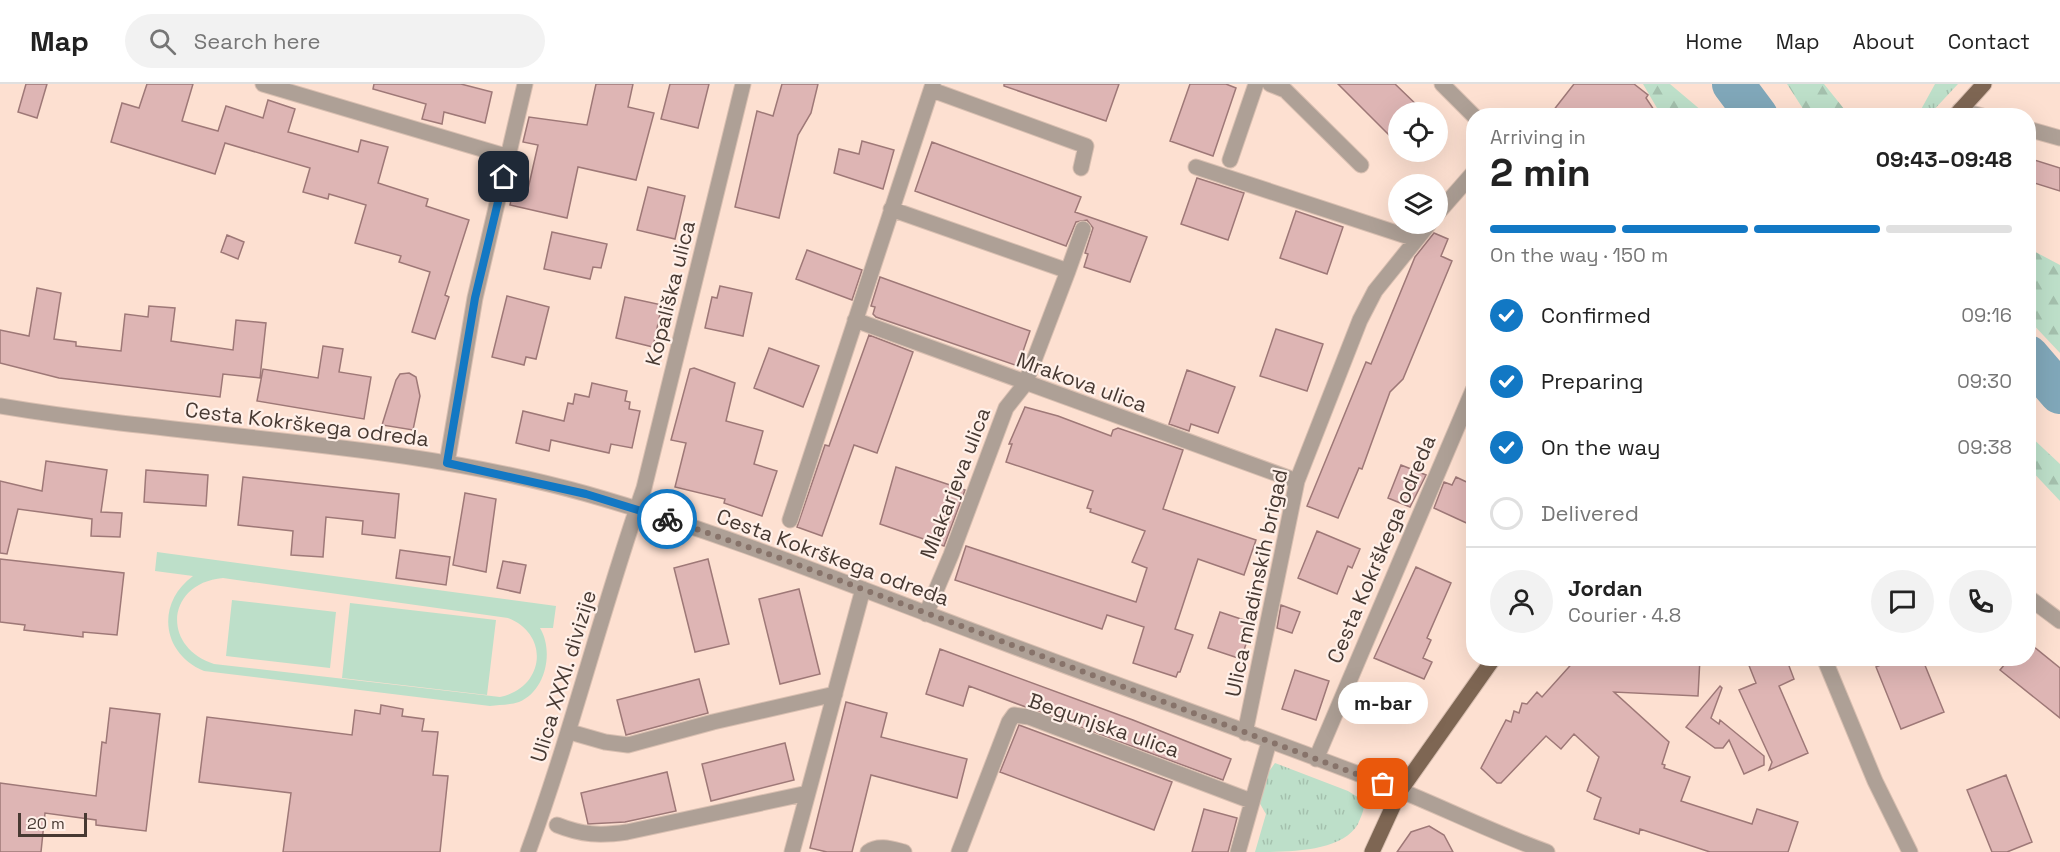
<!DOCTYPE html>
<html lang="en">
<head>
<meta charset="utf-8">
<style>
  :root { --surface:#fff; --page:#f2f2f2; --text:#222; --muted:#767676; --line:#e0e0e0; --accent:#1278c4 }
  body { margin:0; font-family:"Space Grotesk",sans-serif; background:var(--page); color:var(--text); height:100vh; display:flex; flex-direction:column; font-size:22px; white-space:nowrap }
  * { box-sizing:border-box; margin:0 }
  p { font-size:20px; color:var(--muted) }
  .icon { flex:none; width:33px; height:33px; fill:none; stroke:currentColor; stroke-width:2; stroke-linecap:round; stroke-linejoin:round }
  .map { position:relative; flex:1; overflow:hidden }
  .drawer { position:absolute; left:1466px; top:24px; width:570px; height:558px; display:flex; flex-direction:column; background:var(--surface); border-radius:24px; box-shadow:0 6px 24px #0002 }
  .drawer>* { flex:none }
  .controls { position:absolute; left:1388px; top:18px; display:grid; gap:12px }
  .controls a { display:grid; place-items:center; width:60px; height:60px; border-radius:50%; background:var(--surface); box-shadow:0 6px 24px #0002; font-size:30px }
  .scale { position:absolute; left:18px; bottom:15px; width:69px; box-sizing:border-box; padding-left:6px; border:3px solid #473932; border-top:0; font-size:16px; line-height:21px; white-space:nowrap; color:#473932; -webkit-text-stroke:4px #fff0e9; paint-order:stroke }
  .pin { position:absolute; display:grid; place-items:center; width:51px; height:51px; color:#fff; margin:-26px; border-radius:12px; box-shadow:0 3px 9px #0006 }
  .courier { position:absolute; display:grid; place-items:center; width:60px; height:60px; margin:-30px; border:4px solid #1278c4; border-radius:50%; background:#fff; color:#222; box-shadow:0 2px 8px #0007 }
  .bubble { position:absolute; height:42px; border-radius:21px; background:var(--surface); box-shadow:0 6px 24px #0002; font-size:20px; font-weight:800; line-height:42px; text-align:center }
  .overview em { font-style:normal; font-weight:800 }
  .overview div { display:flex; flex-direction:column-reverse }
  .overview { display:flex; align-items:center; justify-content:space-between; height:102px; padding:0 24px }
  h1 { font-size:39px; font-weight:800; line-height:45px }
  .bar { display:grid; grid-template-columns:repeat(4,1fr); gap:9px 6px; align-content:center; height:72px; padding:0 24px }
  .bar i { height:8px; border-radius:4px; background:var(--line) }
  .bar .current { background:var(--accent) }
  .bar p { grid-column:span 4 }
  .line { display:flex; align-items:center; gap:15px; padding:0 24px; border-top:2px solid var(--line) }
  .line div { flex:1 }
  .round { display:grid; place-items:center; flex:none; width:63px; height:63px; border-radius:32px; background:var(--page) }
  ol { padding:0 24px; list-style:none }
  li { display:flex; align-items:center; gap:18px; height:66px }
  li p { margin-inline-start:auto }
  li .icon { padding:6px; border-radius:50%; background:var(--accent); color:#fff; stroke-width:4 }
  li:last-child { color:var(--muted) }
  li i { width:33px; height:33px; border:3px solid var(--line); border-radius:50% }
  header { display:flex; align-items:center; gap:36px; box-sizing:border-box; height:84px; padding:0 30px; background:var(--surface); border-bottom:2px solid var(--line) }
  header strong { font-size:28px }
  nav { display:flex; gap:33px; margin-inline-start:auto; font-size:21px }
  .search { width:420px; height:54px; background:var(--page); display:flex; align-items:center; gap:15px; box-sizing:border-box; padding:0 21px; border-radius:33px; color:var(--muted); font-size:22px }
  .map>svg:first-child { display:block }
</style>
</head>
<body>
<header>
<strong>Map</strong>
<div class="search"><svg class="icon" aria-label="search" viewBox="0 0 24 24"><circle cx="10" cy="10" r="6"/><path d="M15 15l6 6"/></svg>Search here</div>
<nav><a>Home</a><a>Map</a><a>About</a><a>Contact</a></nav>
</header>
<div class="map">
<svg width="2060" height="768" viewBox="0 0 2060 768">
  <defs>
    <pattern id="grass-tufts" width="24" height="20" patternUnits="userSpaceOnUse" patternTransform="scale(1.5)"><rect width="24" height="20" fill="#bddfc9"/><path d="M3 7l-1-3M5 7V3M7 7l1-3M15 17l-1-3M17 17v-4M19 17l1-3" fill="none" stroke="#a4c0ad"/></pattern>
    <pattern id="forest-firs" width="22" height="20" patternUnits="userSpaceOnUse" patternTransform="scale(1.5)"><rect width="22" height="20" fill="#bddfc9"/><path d="M5 1l3.5 6h-7zM16 11l3.5 6h-7z" fill="#a4c0ad"/></pattern>
  </defs>
  <rect width="100%" height="100%" fill="#fde0d1"/>
  <path fill="url(#grass-tufts)" d="M1935 0H1958L1929 31H1918Z
    M1275 679 1348 707 1364 717C1365 725 1361 733 1358 740 1342 768 1289 768 1255 768L1266 730 1259 718 1267 690Z"/>
  <path fill="url(#forest-firs)" d="M1643 0H1670L1702 27 1712 31H1661Z
    M1787 0H1824L1849 31H1807Z
    M2028 164 2060 181V269L2028 235Z
    M2028 350 2060 380V417L2028 383Z"/>
  <path fill="#bddfc9" fill-rule="evenodd" d="M157 468 556 522 553 544H540C554 567 546 607 519 618 510 621 499 621 490 622L204 587C161 569 156 519 193 492L155 487ZM223 494 508 534C551 551 544 604 500 613L214 580C161 563 166 499 223 494Z
    M232 516 336 528 330 584 226 572Z
    M350 519 496 536 487 611 342 594Z"/>
  <g fill="none" stroke-linecap="round" stroke-linejoin="round">
    <path stroke="#80a7b9" stroke-width="42" d="M1733 0 1757 32
      M2028 272 2060 309"/>
  </g>
  <path fill="#deb5b4" stroke="#9e7877" stroke-width="1.5" d="M26 0H47L37 34 18 28Z
    M147 0H193L182 37 218 47 226 22 263 34 268 16 295 25 288 48 358 68 361 56 388 63 378 99 428 115 426 122 469 136 445 211 449 213 435 255 412 248 430 188 399 178 401 172 355 159 366 121 329 110 328 115 303 108 310 84 225 59 215 90 111 58 122 19 139 24Z
    M374 0H461L492 8 485 39 444 28 442 40 422 35 426 20 373 5Z
    M596 0H633L628 23 654 29 636 96 578 83 567 134 510 121 514 102 528 105 538 61 523 58 529 33 587 41Z
    M670 0H709L698 44 661 35Z
    M782 0H818L811 29 798 51 779 134 735 123 757 27 773 32Z
    M1004 0H1119L1106 37 1004 2Z
    M1190 0H1226L1236 4 1213 72 1170 57Z
    M1338 0H1395L1424 28H1398V60Z
    M1574 0H1634L1648 11 1646 14 1658 32H1549Z
    M862 57 894 66 883 105 834 89 839 65 859 70Z
    M932 58 1081 113 1075 128 1147 153 1130 198 1084 183 1088 170 1085 169 1093 144 1087 136 1076 138 1066 162 915 107Z
    M2028 74 2060 84V107L2028 97Z
    M1197 94 1244 109 1228 156 1181 140Z
    M648 103 685 112 675 155 637 146Z
    M1296 127 1343 143 1327 190 1280 174Z
    M552 148 607 160 601 184 593 183 590 195 544 185Z
    M1434 149 1448 155 1441 172 1452 177 1403 295 1390 308 1362 385 1359 384 1338 434 1307 422 1366 278 1371 280 1415 173Z
    M227 151 244 158 238 175 221 168Z
    M807 166 862 186 852 216 796 195Z
    M880 193 1030 247 1018 282 876 233 873 230 875 223 871 222Z
    M720 202 752 209 743 252 705 244 712 213 717 214Z
    M37 204 61 209 54 255 76 258V262L121 267 125 230 148 233 149 222 175 224 171 257 233 266 236 236 266 239 260 294 223 290 220 313 59 294 0 279V246L29 252Z
    M507 212 549 223 536 275 526 273 524 281 492 273Z
    M625 213 662 221 653 263 616 254Z
    M1276 245 1323 260 1307 307 1260 292Z
    M869 251 913 268 877 369 854 361 822 452 797 443 825 361 829 362Z
    M323 262 343 265 339 288 371 293 364 335 257 317 263 285 318 294Z
    M769 264 819 282 803 323 754 304Z
    M694 284 735 299 726 337 763 347 754 380 777 387 762 432 724 419 725 415 675 403 686 359 671 356 690 285Z
    M1187 286 1235 303 1218 349 1191 340 1189 347 1169 340Z
    M409 289 416 293 420 312 413 346 382 341 396 296 400 290Z
    M592 299 627 307 625 317 630 318 629 325 640 327 632 364 611 360 609 369 551 356 549 367 516 359 523 327 564 337 568 319 573 320 575 310 589 313Z
    M1025 323 1058 332 1111 352 1113 346 1118 344 1183 366 1163 425 1256 456 1244 491 1198 475 1175 545 1193 551 1180 588H1178L1176 593 1133 579 1144 543 1107 531 1102 545 955 496 966 462 1136 518 1147 484 1132 478 1145 447 1090 428 1091 425 1087 424 1093 407 1006 378 1012 360H1009Z
    M46 377 107 386 101 428 122 429 120 453 91 452 92 435 18 425 7 470 0 469V397L42 407Z
    M1401 381 1426 391 1410 423 1388 414Z
    M896 383 965 406 944 462 880 440Z
    M146 386 208 391 206 422 144 418Z
    M243 393 399 410 395 454 362 450 363 437 326 433 323 473 291 471 293 447 238 441Z
    M1456 393 1473 401V442L1434 424 1444 398 1452 401Z
    M465 409 496 415 486 488 453 481Z
    M1317 447 1360 465 1352 484 1348 482 1337 510 1298 494Z
    M400 466 450 473 446 501 396 494Z
    M0 475 124 489 117 551 83 548V553L24 546 25 541 0 538Z
    M708 475 729 560 695 568 674 484Z
    M503 477 526 481 520 509 497 504Z
    M1416 483 1451 499 1427 554 1431 556 1423 574 1432 578 1424 595 1374 574Z
    M799 505 820 590 780 600 759 515Z
    M1281 521 1300 528 1292 549 1277 544Z
    M1220 528 1253 539 1241 575 1208 564Z
    M2028 558 2060 584V634L2000 586 2010 574H2028Z
    M940 565 1133 636 1231 675 1223 696 969 602 963 622 926 610Z
    M1577 574H1700L1698 612 1614 608 1669 658 1662 680 1665 681 1664 684 1690 693 1681 717 1752 740 1757 725 1798 738 1788 768H1710L1640 745 1639 750 1594 735 1601 714 1587 707 1599 673 1574 650 1561 665 1546 652 1501 699H1497L1481 684 1506 636 1511 638 1514 627 1519 629 1522 619 1527 620 1537 608 1542 613Z
    M1746 574H1786L1794 595 1779 602 1808 669 1769 686 1772 678 1739 606 1756 599Z
    M1896 574H1922L1944 628 1901 645 1876 583Z
    M1295 586 1329 597 1316 636 1282 625Z
    M699 595 708 629 626 651 617 616Z
    M1720 602 1722 604 1711 634 1719 640 1720 636 1764 672V681L1744 690 1729 656 1723 664H1715L1686 643Z
    M846 618 887 629 881 653 967 675 957 714 871 691 852 768H827L810 764Z
    M381 621 403 625 402 632 424 635 422 647 438 648 433 691 448 692 440 768H283L291 709 199 698 207 633 352 651 355 626 380 630Z
    M110 624 160 630 146 747 96 741V736L45 729 41 768H0V699L96 712 102 658 106 659Z
    M1019 641 1172 698 1154 746 1000 688Z
    M785 659 794 696 711 717 702 680Z
    M667 688 676 727 625 738 588 740 581 709Z
    M2006 691 2032 758 2007 768H1992L1967 706Z
    M1204 725 1237 734 1228 768H1192Z
    M1429 742 1444 751 1453 768H1397L1411 748Z"/>
  <g fill="none" stroke-linecap="round" stroke-linejoin="round">
    <defs>
      <path id="minor" d="M263 0 509 73
        M1270 0 1285 6 1361 81
        M1442 0 1474 32
        M932 6 1086 62 1081 84
        M1960 26 1982 32
        M2028 45 2060 54
        M1230 76 1256 0
        M1196 83 1415 155
        M891 125 1068 187 1025 300 1006 324 951 471 926 530
        M1437 130 1473 89
        M1068 187 1083 145
        M855 236 1297 397
        M0 322C195 355 395 356 587 410 720 448 848 500 978 549 1112 600 1248 647 1382 699 1438 721 1491 748 1547 768
        M447 379 475 214 525 0
        M790 436 933 0
        M2028 513 2060 537
        M1824 574 1875 697 1910 768
        M570 648 605 658 628 661 713 638 835 610
        M1245 649 1297 397 1360 236 1375 207 1429 140
        M1316 675 1473 306
        M557 741C582 751 600 752 627 748L808 709
        M528 768C572 648 602 524 644 404L743 0
        M792 768 863 505
        M868 768C879 760 892 765 904 768
        M959 768 1009 638 1014 631 1029 633 1251 717
        M1238 768 1269 658"/>
      <path id="primary" d="M1955 32 1984 0
        M1372 768 1400 707 1494 574"/>
    </defs>
    <use href="#minor" stroke="#d9bfb1" stroke-width="17"/>
    <use href="#primary" stroke="#d9bfb1" stroke-width="17"/>
    <use href="#minor" stroke="#aea096" stroke-width="15"/>
    <use href="#primary" stroke="#7e6653" stroke-width="15"/>
  </g>
  <g fill="none" stroke-linecap="round" stroke-linejoin="round">
    <path stroke="#87736a" stroke-width="6" stroke-dasharray="0 10.8" d="M667 435 777 473 1383 700"/>
    <path stroke="#1278c4" stroke-width="8" d="M504 93 475 214 447 379 586 410 667 435"/>
  </g>
  <g text-anchor="middle" dominant-baseline="central" stroke-width="4.5" stroke-linejoin="round" paint-order="stroke">
    <g font-size="21" fill="#473932" stroke="#fff0e9">
      <text transform="translate(670 209) rotate(-76)">Kopališka ulica</text>
      <text transform="translate(1082 298) rotate(20)">Mrakova ulica</text>
      <text transform="translate(307 340) rotate(7)">Cesta Kokrškega odreda</text>
      <text transform="translate(955 399) rotate(-69)">Mlakarjeva ulica</text>
      <text transform="translate(1381 465) rotate(-67)">Cesta Kokrškega odreda</text>
      <text transform="translate(833 473) rotate(20)">Cesta Kokrškega odreda</text>
      <text transform="translate(1256 499) rotate(-78)">Ulica mladinskih brigad</text>
      <text transform="translate(563 592) rotate(-73)">Ulica XXXI. divizije</text>
      <text transform="translate(1104 641) rotate(19)">Begunjska ulica</text>
    </g>
  </g>
</svg>
<div class="controls">
<a><svg class="icon" aria-label="locate" viewBox="0 0 24 24"><circle cx="12" cy="12" r="6"/><path d="M12 2v4M12 18v4M2 12h4M18 12h4"/></svg></a>
<a><svg class="icon" aria-label="layers" viewBox="0 0 24 24"><path d="M12 4l9 5-9 5-9-5zM3 14l9 5 9-5"/></svg></a>
</div>
<div class="scale">20 m</div>
<div class="pin" style="left:1383px;top:700px;background:#ea580c"><svg class="icon" aria-label="bag" viewBox="0 0 24 24"><path d="M5 8h14l-1 12H6zM9 8a3 3 0 0 1 6 0"/></svg></div>
<div class="pin" style="left:504px;top:93px;background:#1f2937"><svg class="icon" aria-label="home" viewBox="0 0 24 24"><path d="M3 11l9-7 9 7M6 9v11h12V9"/></svg></div>
<div class="courier" style="left:667px;top:435px"><svg class="icon" aria-label="bike" viewBox="0 0 24 24"><circle cx="6" cy="16" r="4"/><circle cx="18" cy="16" r="4"/><path d="M6 16l4-8h5l3 8M10 8l3 8H6M13 5h3"/></svg></div>
<div class="bubble" style="left:1338px;top:598px;width:90px">m-bar</div>
<section class="drawer">
<div class="overview"><div><h1>2 min</h1><p>Arriving in</p></div><em>09:43–09:48</em></div>
<div class="bar"><i class="current"></i><i class="current"></i><i class="current"></i><i></i><p>On the way · 150 m</p></div>
<ol>
<li><svg class="icon" aria-label="check" viewBox="0 0 24 24"><path d="M5 12l5 5 9-10"/></svg>Confirmed<p>09:16</p></li>
<li><svg class="icon" aria-label="check" viewBox="0 0 24 24"><path d="M5 12l5 5 9-10"/></svg>Preparing<p>09:30</p></li>
<li><svg class="icon" aria-label="check" viewBox="0 0 24 24"><path d="M5 12l5 5 9-10"/></svg>On the way<p>09:38</p></li>
<li><i></i>Delivered</li>
</ol>
<div class="line" style="height:108px"><a class="round"><svg class="icon" aria-label="person" viewBox="0 0 24 24"><circle cx="12" cy="8" r="4"/><path d="M4 21q1-7 8-7t8 7"/></svg></a><div><b>Jordan</b><p>Courier · 4.8</p></div><a class="round"><svg class="icon" aria-label="chat" viewBox="0 0 24 24"><path d="M4 5h16v11H9l-5 4z"/></svg></a><a class="round"><svg class="icon" aria-label="phone" viewBox="0 0 24 24"><path d="M5 4h4l2 5-3 2q2 4 5 5l2-3 5 2v4C11 20 4 13 5 4z"/></svg></a></div>
</section>
</div>
</body>
</html>
